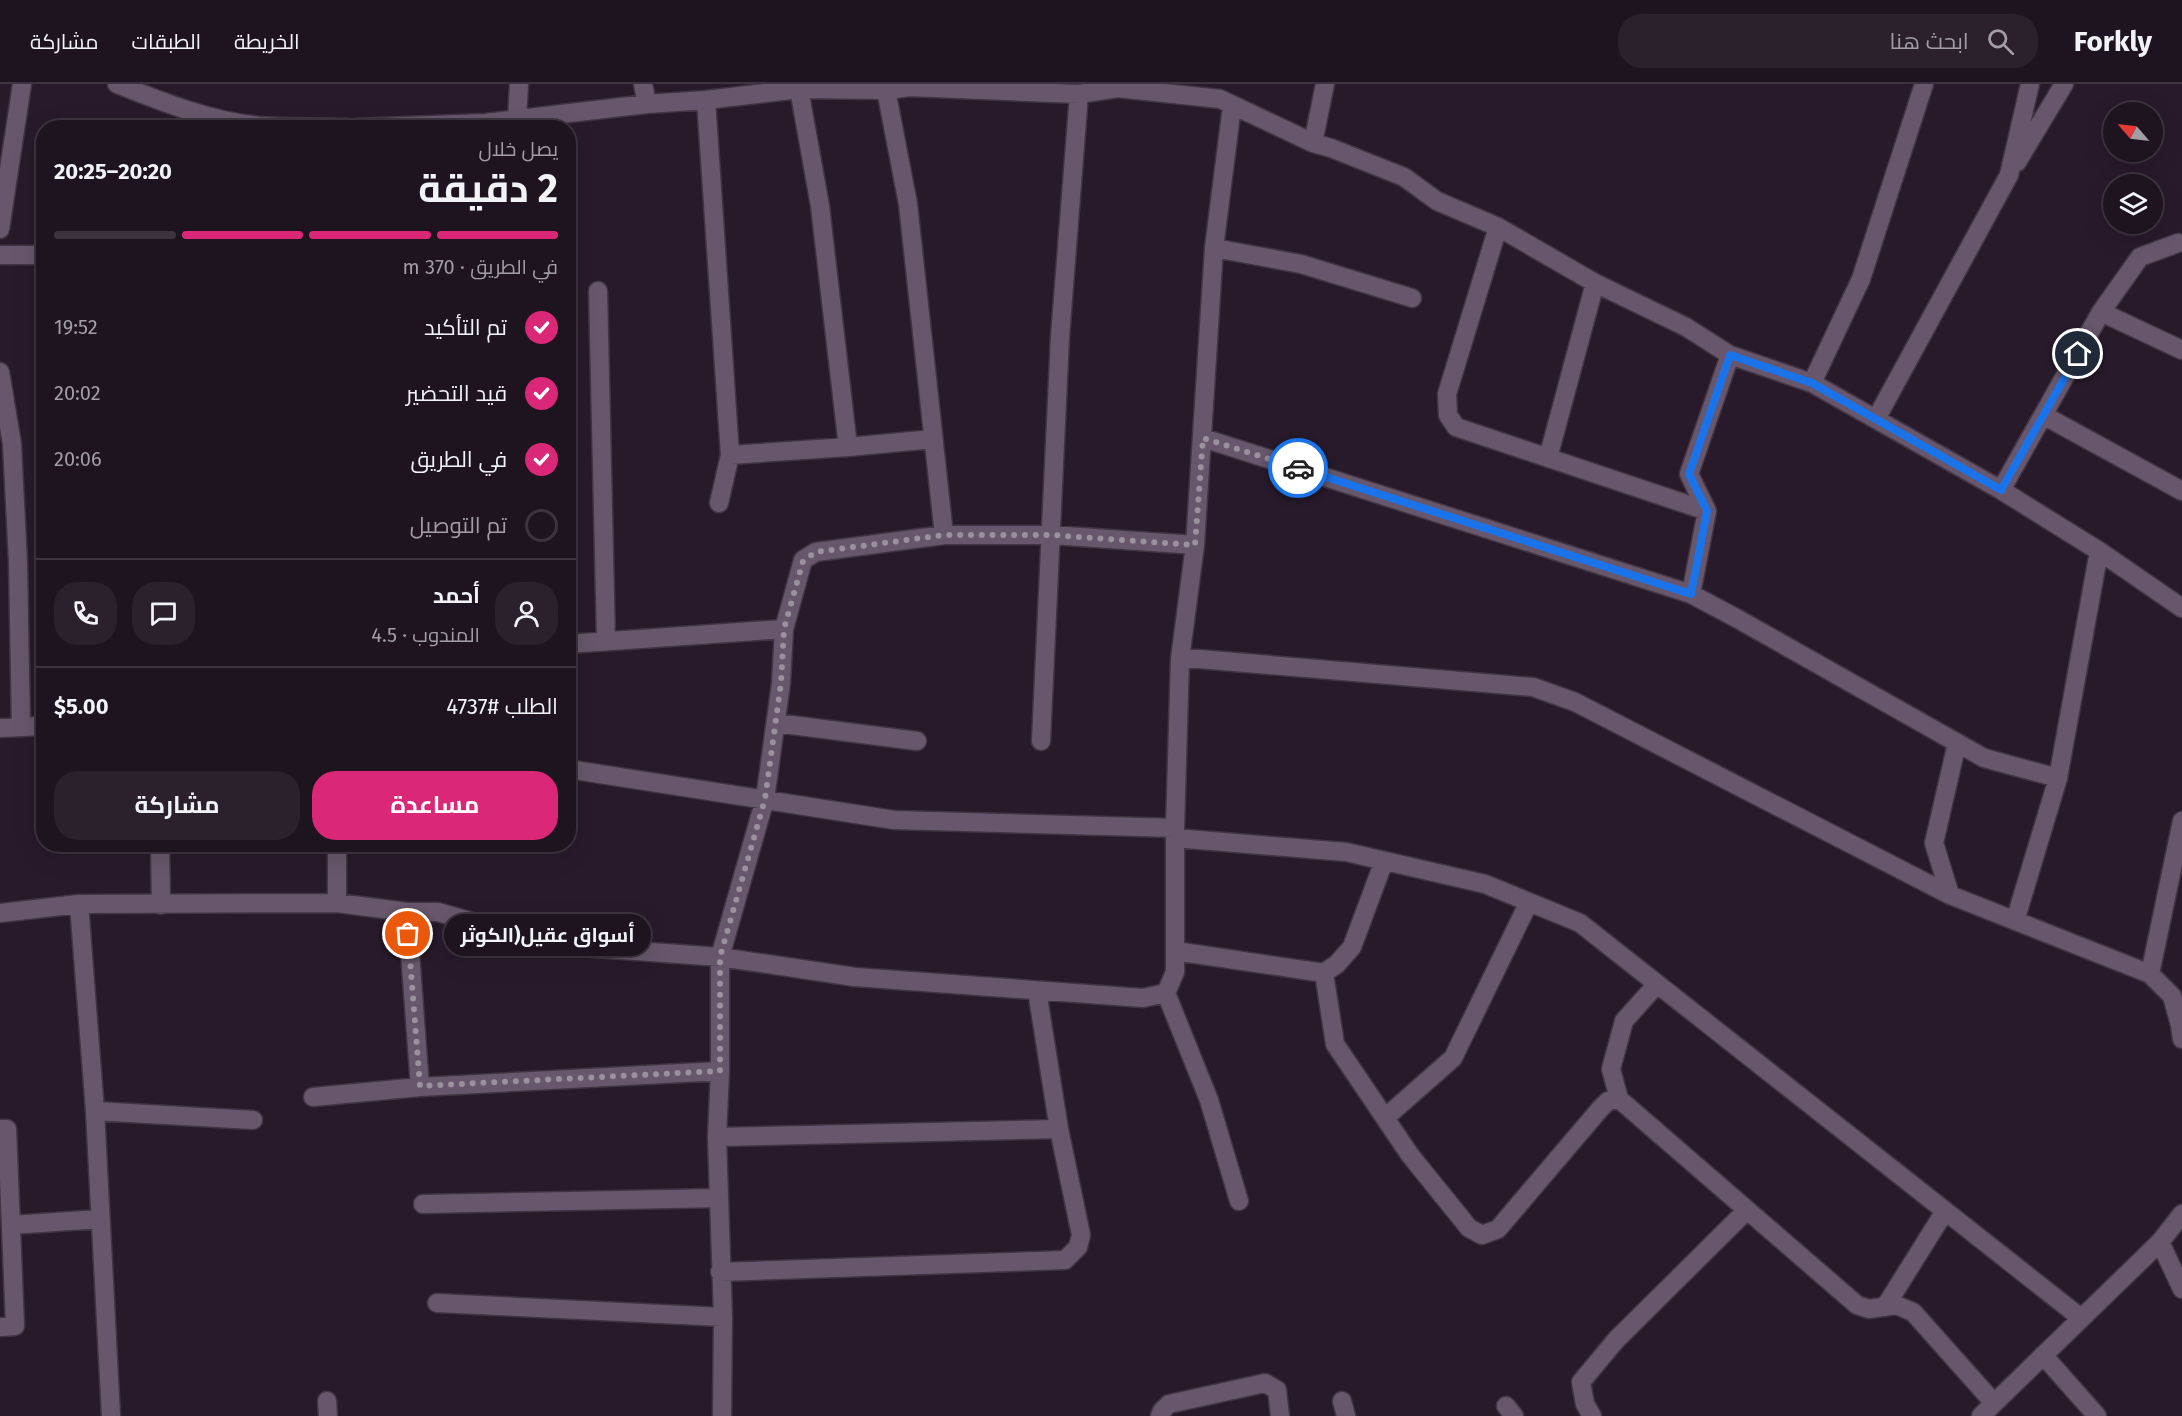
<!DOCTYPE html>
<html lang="ar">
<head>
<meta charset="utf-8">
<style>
  :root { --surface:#1e1420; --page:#2b212d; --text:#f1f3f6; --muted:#a19ea5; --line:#3c333e; --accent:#db2777 }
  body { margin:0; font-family:"Fira Sans",Cairo,sans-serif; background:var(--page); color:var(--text); direction:rtl; height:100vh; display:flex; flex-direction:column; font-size:22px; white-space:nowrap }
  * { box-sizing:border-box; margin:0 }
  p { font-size:20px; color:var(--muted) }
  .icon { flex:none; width:33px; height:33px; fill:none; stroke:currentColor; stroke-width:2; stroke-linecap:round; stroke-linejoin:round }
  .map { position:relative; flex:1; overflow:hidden; direction:ltr }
  .sheet { position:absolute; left:36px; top:36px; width:540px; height:732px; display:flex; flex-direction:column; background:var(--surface); border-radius:24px; box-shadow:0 6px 24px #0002,0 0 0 2px var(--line); direction:rtl }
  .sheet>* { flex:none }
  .needle { width:39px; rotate:298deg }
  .buttons { position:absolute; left:2103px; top:18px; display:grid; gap:12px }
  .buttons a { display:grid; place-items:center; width:60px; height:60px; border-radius:50%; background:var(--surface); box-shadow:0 6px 24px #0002,0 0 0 2px var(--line); font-size:30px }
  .pin { position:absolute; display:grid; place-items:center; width:51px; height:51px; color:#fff; margin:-26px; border:3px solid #fff; border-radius:50%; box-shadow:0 2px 6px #0007 }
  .courier { position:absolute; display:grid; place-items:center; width:60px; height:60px; margin:-30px; border:4px solid #1a73e8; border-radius:50%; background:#fff; color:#222; box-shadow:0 2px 8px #0007 }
  .bubble { position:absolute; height:42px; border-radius:21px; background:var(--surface); box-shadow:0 6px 24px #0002,0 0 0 2px var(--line); font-size:20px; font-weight:700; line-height:42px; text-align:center; direction:rtl }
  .overview em { font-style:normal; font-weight:700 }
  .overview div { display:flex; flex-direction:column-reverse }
  .overview { display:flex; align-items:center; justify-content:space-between; height:102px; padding:0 18px }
  h1 { font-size:39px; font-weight:700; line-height:45px }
  .bar { display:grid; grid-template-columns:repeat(4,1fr); gap:9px 6px; align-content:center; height:72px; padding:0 18px }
  .bar i { height:8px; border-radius:4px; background:var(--line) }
  .bar .on { background:var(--accent) }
  .bar p { grid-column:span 4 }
  .line { display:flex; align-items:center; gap:15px; padding:0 18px; border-top:2px solid var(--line) }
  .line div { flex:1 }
  .round { display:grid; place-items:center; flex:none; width:63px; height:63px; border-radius:24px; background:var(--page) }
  ol { padding:0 18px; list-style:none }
  li { display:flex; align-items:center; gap:18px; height:66px }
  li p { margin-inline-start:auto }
  li .icon { padding:6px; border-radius:50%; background:var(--accent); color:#fff; stroke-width:4 }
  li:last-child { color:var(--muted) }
  li i { width:33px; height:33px; border:3px solid var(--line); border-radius:50% }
  .button { display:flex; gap:12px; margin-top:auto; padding:12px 18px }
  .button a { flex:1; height:69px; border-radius:24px; background:var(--accent); color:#fff; font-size:24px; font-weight:700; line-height:69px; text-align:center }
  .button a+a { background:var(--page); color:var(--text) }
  header { display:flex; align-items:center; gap:36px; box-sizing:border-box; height:84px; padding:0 30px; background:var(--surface); border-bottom:2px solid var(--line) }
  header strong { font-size:28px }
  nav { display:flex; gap:33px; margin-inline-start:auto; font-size:21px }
  .search { width:420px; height:54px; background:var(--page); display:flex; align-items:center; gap:15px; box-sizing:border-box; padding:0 21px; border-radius:24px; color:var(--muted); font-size:22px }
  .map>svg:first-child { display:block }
</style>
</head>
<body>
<header>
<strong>Forkly</strong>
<div class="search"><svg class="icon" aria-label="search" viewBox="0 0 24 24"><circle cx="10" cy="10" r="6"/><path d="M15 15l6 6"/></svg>ابحث هنا</div>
<nav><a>الخريطة</a><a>الطبقات</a><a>مشاركة</a></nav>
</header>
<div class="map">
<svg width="2182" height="1332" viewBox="0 0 2182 1332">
  <rect width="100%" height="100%" fill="#281a2b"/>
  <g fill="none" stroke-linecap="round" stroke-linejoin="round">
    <defs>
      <path id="minor" d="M117 0C162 18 210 37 259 42 288 44 317 43 347 44
        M643 0 647 20
        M799 5 820 122 848 363
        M886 6 908 120 944 451
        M706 16 730 371 719 419
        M517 35 519 0
        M356 44 485 39 647 20 706 16 799 5 886 6 910 3 1079 10 1118 4 1220 15 1313 59 1331 64 1404 93 1437 117 1498 143 1595 199 1686 243 1730 271 1812 299 2001 406 2099 467 2058 694 2015 837
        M1313 59 1325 0
        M2017 78 2064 0
        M1498 143 1447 310 1448 331 1456 343 1707 427
        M0 145 22 0
        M1214 164 1301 180 1412 214
        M0 171H44
        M598 207 606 557
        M2101 228 2182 266
        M0 288 12 360 18 478 21 643
        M1812 299 1861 195 1924 0
        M2043 331 2182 407
        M1876 335 2009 91 2030 0
        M1203 354 1691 510 1738 535 1984 674 2058 694
        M730 371 848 363 933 355
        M1548 374 1595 199
        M2001 406 2101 228 2140 173 2178 159
        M2099 467 2182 524
        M1691 510 1707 427 1689 390 1730 271
        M568 560 784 545
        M1180 575 1195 461 1214 164 1232 22
        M776 639 917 657
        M0 644 44 642
        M1041 657 1060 253 1079 10
        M568 685 894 736 1175 744
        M1175 754 1346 768 1485 800 1580 839 2081 1234
        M160 760 161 821
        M337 760V819
        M1950 811 1934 759 1957 659
        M79 820 95 1027 111 1332
        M407 828 420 1003
        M0 829 79 820 337 819 407 828H438L553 861 720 873 855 893 1143 914 1166 909 1175 888V744L1180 575H1199L1533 603 1575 618 1950 811 2150 890 2172 912 2180 941 2182 955
        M1175 867 1324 889 1337 880 1352 863 1384 777
        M1324 889 1335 960 1410 1071 1469 1144 1482 1151 1498 1145 1600 1025 1608 1017 1619 1015 1857 1221 1869 1225 1896 1221 1913 1228 1994 1319
        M2150 890 2182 737
        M1166 909 1209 1016 1239 1117
        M313 1013 420 1003 720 987
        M1619 1015 1611 985 1624 937 1657 900
        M95 1027 253 1036
        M1386 1033 1453 974 1529 818
        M0 1045H7L15 1242 0 1243
        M717 1053 1059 1045
        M423 1120 719 1114
        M11 1141 100 1135
        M2160 1158 2182 1205
        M720 1188 1065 1176 1078 1163 1081 1151 1059 1045 1037 907
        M437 1219 723 1233
        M1885 1223 1945 1127
        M2043 1271 2097 1332
        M327 1317 328 1332
        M1342 1317 1346 1332
        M1506 1322 1514 1332
        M722 1332 723 1233 717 1053 720 987V873L765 715 781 599 784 545 803 476 816 468 944 451H1052L1195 461
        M1160 1332 1162 1327 1169 1320 1265 1299 1277 1306 1280 1332
        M1592 1332 1585 1320 1581 1298 1616 1256 1747 1126
        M1981 1332 2160 1158 2182 1130"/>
    </defs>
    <use href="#minor" stroke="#413543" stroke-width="21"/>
    <use href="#minor" stroke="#68576c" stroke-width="18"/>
  </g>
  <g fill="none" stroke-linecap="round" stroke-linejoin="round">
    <path stroke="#9b909d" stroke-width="6" stroke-dasharray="0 10.8" d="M408 850 420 1002 720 987V873L765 715 781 599 784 545 803 477 816 468 944 451H1052L1195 461 1203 354 1298 384"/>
    <path stroke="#1a73e8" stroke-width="8" d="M1298 384 1691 510 1707 427 1689 390 1730 271 1812 299 2001 406 2078 270"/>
  </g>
</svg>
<div class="buttons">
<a><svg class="needle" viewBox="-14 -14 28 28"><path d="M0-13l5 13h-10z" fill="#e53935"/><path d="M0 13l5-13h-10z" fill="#a19ea5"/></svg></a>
<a><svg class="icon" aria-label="layers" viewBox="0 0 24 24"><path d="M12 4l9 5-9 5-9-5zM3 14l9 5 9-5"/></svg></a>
</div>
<div class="pin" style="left:408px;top:850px;background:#ea580c"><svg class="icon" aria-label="bag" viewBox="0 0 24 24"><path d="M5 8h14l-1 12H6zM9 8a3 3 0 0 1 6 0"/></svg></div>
<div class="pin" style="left:2078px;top:270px;background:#1f2937"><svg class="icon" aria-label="home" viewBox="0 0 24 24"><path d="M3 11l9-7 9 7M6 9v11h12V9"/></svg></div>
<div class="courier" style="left:1298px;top:384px"><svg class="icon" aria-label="car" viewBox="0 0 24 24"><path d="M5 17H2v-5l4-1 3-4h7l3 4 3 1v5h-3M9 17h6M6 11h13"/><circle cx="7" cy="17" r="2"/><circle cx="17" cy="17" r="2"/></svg></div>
<div class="bubble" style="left:444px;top:830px;width:207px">أسواق عقيل(الكوثر</div>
<section class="sheet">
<div class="overview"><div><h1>2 دقيقة</h1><p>يصل خلال</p></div><em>20:20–20:25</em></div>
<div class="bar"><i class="on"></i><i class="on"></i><i class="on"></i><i></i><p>في الطريق · 370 m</p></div>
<ol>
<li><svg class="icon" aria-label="check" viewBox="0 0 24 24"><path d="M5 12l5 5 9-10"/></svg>تم التأكيد<p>19:52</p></li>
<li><svg class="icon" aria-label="check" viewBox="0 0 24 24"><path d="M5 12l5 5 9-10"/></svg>قيد التحضير<p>20:02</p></li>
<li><svg class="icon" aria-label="check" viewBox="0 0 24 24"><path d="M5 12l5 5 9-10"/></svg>في الطريق<p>20:06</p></li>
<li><i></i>تم التوصيل</li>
</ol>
<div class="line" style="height:108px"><a class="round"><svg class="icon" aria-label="person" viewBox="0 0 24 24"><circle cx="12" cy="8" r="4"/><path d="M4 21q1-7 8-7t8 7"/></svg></a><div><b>أحمد</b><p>المندوب · 4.5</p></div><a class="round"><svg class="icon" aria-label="chat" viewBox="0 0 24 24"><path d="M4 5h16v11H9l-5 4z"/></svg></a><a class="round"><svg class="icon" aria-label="phone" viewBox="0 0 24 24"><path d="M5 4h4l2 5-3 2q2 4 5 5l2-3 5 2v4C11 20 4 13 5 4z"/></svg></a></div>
<div class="line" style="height:78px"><div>الطلب #4737</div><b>$5.00</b></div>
<div class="button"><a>مساعدة</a><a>مشاركة</a></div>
</section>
</div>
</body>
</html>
